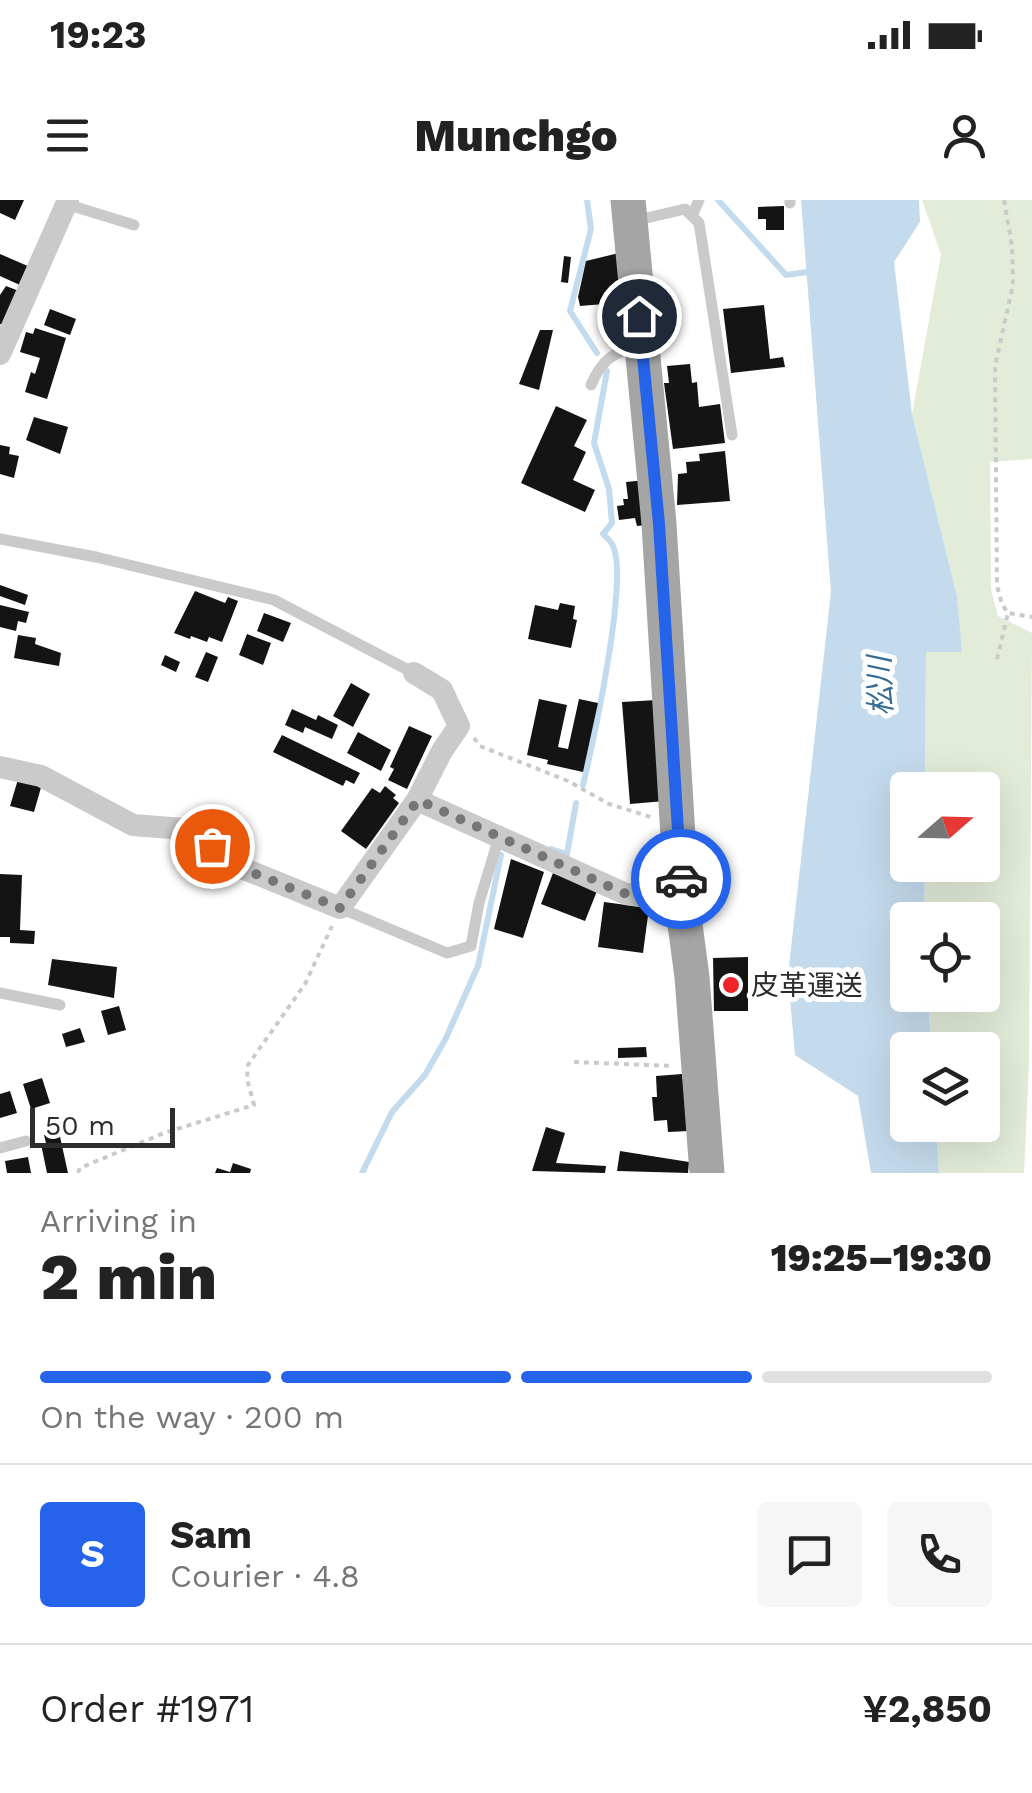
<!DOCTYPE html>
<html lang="en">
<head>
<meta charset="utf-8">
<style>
  :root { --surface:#fff; --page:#f6f6f6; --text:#222; --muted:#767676; --line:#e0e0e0; --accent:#2563eb }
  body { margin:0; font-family:"Work Sans","Noto Sans JP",sans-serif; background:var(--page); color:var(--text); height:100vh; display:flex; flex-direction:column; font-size:38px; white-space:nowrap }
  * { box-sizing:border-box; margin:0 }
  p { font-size:32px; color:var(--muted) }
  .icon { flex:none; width:55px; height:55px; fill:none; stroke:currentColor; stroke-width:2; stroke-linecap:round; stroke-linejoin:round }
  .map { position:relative; height:973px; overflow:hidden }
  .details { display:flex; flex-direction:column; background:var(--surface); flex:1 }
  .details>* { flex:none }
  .needle { width:65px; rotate:70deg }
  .fabs { position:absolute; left:890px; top:572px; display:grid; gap:20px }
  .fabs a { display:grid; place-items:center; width:110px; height:110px; border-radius:10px; background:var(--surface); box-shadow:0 10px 40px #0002; font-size:50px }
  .scale { position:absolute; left:30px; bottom:25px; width:145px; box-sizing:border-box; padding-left:10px; border:5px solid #2d2d2d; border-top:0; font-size:28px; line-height:35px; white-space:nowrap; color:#2d2d2d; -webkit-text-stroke:8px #fff; paint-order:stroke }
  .pin { position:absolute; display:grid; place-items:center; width:85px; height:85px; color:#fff; margin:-42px; border:5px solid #fff; border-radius:50%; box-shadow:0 2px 10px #0007 }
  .courier { position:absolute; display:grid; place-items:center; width:100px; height:100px; margin:-50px; border:8px solid #2563eb; border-radius:50%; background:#fff; color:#222; box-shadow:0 2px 12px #0007 }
  .headline em { font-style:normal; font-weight:800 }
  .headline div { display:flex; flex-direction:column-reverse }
  .headline { display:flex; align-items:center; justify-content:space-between; height:170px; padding:0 40px }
  h1 { font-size:65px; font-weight:800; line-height:75px }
  .bar { display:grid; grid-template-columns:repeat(4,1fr); gap:15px 10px; align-content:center; height:120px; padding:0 40px }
  .bar i { height:12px; border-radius:8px; background:var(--line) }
  .bar .active { background:var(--accent) }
  .bar p { grid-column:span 4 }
  .line { display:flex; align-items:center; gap:25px; padding:0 40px; border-top:2px solid var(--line) }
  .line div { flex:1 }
  .round { display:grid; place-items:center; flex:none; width:105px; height:105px; border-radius:10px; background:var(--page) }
  .status { display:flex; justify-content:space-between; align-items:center; height:70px; padding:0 50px; background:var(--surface); direction:ltr }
  .status svg { height:28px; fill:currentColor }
  header { display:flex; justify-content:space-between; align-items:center; height:130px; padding:0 40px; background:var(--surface); font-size:45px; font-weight:800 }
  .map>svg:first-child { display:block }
</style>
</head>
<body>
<div class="status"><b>19:23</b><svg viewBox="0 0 49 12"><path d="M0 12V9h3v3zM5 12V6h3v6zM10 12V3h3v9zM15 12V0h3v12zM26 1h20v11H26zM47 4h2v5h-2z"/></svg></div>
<header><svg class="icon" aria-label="menu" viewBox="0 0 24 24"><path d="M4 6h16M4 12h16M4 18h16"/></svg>Munchgo<svg class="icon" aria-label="person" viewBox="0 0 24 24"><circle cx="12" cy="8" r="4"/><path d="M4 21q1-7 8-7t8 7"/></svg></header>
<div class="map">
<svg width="1032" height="973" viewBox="0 0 1032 973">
  <rect width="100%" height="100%" fill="#fff"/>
  <path fill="#e2ecd9" d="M922 0H1032V259L990 262 991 389 998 416 1032 433 1029 862 1024 973H939L936 925H982V850H931L928 795H982V720H924L925 665H982V590H925L926 452H961L957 396 912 214 941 54Z"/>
  <path fill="#c4dbed" d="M801 0H919L920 22 894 62 912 214 957 396 962 452H926L925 590H908V665H925L924 720H908V795H928L931 850H908V925H936L939 973H871L858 896 795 855 788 775 831 392Z"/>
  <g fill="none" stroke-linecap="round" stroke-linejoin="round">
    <path stroke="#c4dbed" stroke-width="6" d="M587 0 591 29 570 111 597 153
      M718 0 786 75 814 71
      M583 585C593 543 629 379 613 346 611 341 607 338 603 334L612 323 609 289 594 243 607 171
      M551 649 567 654 576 603
      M362 973 392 912 425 875 446 838 478 766 501 655"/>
  </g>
  <path fill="#141414" d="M0 0H24L15 20 0 13Z
    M784 6V30H766V19H758V7Z
    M623 52 628 102 580 106 578 97 586 61Z
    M0 54 30 67 22 86 0 76Z
    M564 56 571 57 568 83 561 82Z
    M6 86 19 91 5 126 0 124V95Z
    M764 105 770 159 783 157 785 167 731 173 723 109Z
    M50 109 76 119 70 135 44 125Z
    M35 128 66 138 47 199 25 192 31 172 35 174 40 158 20 152 26 132 33 134Z
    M540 130H553L539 190 519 184Z
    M690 164 692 183 697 182 699 207 720 204 725 243 673 249 664 183H669L667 166Z
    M556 206 587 220 574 246 586 252 573 280 595 290 585 312 521 283Z
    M34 217 68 227 60 254 26 240Z
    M0 245 10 247 9 254 19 256 14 278 0 274Z
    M725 251 730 301 677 305 678 274 687 273 686 262 700 261 699 254Z
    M646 280 647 325 637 326 635 318 619 320 617 306 624 305 623 299H628L626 282Z
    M0 385 28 395 25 405 0 396Z
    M195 391 225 403 228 397 238 401 222 442 209 437 207 442 191 436 190 439 174 433Z
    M560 403 575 406 573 419 577 420 571 448 528 439 535 405 558 410Z
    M0 405 29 412 26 423 18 421 16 431 0 427Z
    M264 413 291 423 283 442 257 431Z
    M247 434 271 443 263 465 239 455Z
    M18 435 36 438 35 444 61 453 59 466 14 458Z
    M206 452 218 457 208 482 195 477Z
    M165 455 180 462 176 472 161 465Z
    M351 483 370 494 353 527 333 516Z
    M539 499 567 505 558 547 568 549 579 499 598 503 583 572 547 564 548 560 527 555Z
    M657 500 665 601 630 604 622 502Z
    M292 509 316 520 318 515 338 525 332 539 305 527 303 533 285 525Z
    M409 526 432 536 407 589 388 580 394 569 390 567Z
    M358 532 391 550 381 571 347 553Z
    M282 535 360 573 354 584 346 580 343 586 273 552Z
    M19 576 42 584 34 612 10 606Z
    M385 586 396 595 393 598 399 603 366 649 341 631 372 588 380 593Z
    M511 659 544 672 523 738 494 729Z
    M553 673 597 691 585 721 541 704Z
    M0 674 22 675 20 730 35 731 34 744 10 743V737H0Z
    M604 702 649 708 643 753 598 747Z
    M748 757V811H714L713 758Z
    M52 759 117 767 114 798 48 785Z
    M119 806 126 830 108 835 101 811Z
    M80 828 85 842 66 847 62 834Z
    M646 847 647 857 618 858V848Z
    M682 874 689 931 668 932 667 920 654 921 652 897H657L656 876Z
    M42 878 50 903 31 909 23 884Z
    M10 891 17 913 0 918V894Z
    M546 927 565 933 556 963 606 966 605 973 532 971Z
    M59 932 68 973H47L41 944 46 943 44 935Z
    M620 951 689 962 688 973 617 971Z
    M28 957 31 973H7L5 961Z
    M233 963 251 969 250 973H215L217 968 230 972Z"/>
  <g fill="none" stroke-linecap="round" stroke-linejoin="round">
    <path stroke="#cacaca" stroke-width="4" stroke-dasharray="5 5" stroke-linecap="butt" d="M1004 0 1012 46 1013 85 995 166 997 386 1002 404 1008 413 1032 417
      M997 459 1008 413
      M474 538 480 546 568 581 609 604 651 617
      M574 862 674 866
      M78 973 80 968 164 933 254 905 247 879 248 865 305 784 332 726"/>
    <path stroke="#cacaca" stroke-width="11" d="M790 0V3
      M66 4 134 25
      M692 16 699 0
      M634 21 685 9 699 23 732 235
      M591 185C601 162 612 151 638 147
      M0 339 96 357 274 400 414 473
      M340 708 447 753 471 746 479 703 499 637
      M0 793 60 805
      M0 948 26 941"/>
    <path stroke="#cacaca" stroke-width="22" d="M0 154 68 0
      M0 567 41 576 133 625 197 630 227 662 340 708 417 600 442 551 459 526 442 490 414 473
      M417 600 626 694 682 702"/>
    <path stroke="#a5a5a5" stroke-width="35" d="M628 0 659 324 682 702 692 777 707 973"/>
  </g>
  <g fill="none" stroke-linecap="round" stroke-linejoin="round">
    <path stroke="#767676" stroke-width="10" stroke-dasharray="0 18" d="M212 646 226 662 340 708 418 600 626 694 682 702 681 679"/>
    <path stroke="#2563eb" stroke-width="12" d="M639 116 659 324 681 679"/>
  </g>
  <circle fill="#f02329" stroke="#fff" stroke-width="4" cx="731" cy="785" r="10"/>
  <g text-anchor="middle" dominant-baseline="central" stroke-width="10" stroke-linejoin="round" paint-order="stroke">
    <g font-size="28" fill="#2d2d2d" stroke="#fff" text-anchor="start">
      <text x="751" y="785">皮革運送</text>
    </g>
    <g font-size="30" font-style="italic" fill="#366c94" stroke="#fff">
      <text transform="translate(880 486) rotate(-92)">松川</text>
    </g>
  </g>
</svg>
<div class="fabs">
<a><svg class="needle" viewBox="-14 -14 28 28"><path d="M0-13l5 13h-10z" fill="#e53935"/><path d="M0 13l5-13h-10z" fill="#767676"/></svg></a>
<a><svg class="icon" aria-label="locate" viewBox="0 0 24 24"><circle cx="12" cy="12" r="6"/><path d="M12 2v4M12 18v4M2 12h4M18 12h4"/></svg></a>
<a><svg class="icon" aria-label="layers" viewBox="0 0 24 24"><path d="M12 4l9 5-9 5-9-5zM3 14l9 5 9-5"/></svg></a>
</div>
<div class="scale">50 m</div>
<div class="pin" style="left:212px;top:646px;background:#ea580c"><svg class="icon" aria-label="bag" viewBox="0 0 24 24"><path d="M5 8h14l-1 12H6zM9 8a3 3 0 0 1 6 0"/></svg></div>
<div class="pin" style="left:639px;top:116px;background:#1f2937"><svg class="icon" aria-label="home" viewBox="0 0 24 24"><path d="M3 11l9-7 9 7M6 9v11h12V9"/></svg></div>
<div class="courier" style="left:681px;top:679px"><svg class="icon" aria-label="car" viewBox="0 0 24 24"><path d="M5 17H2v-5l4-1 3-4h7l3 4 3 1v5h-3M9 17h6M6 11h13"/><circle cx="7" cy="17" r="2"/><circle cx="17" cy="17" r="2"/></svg></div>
</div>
<section class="details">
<div class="headline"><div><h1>2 min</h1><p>Arriving in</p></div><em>19:25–19:30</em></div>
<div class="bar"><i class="active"></i><i class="active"></i><i class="active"></i><i></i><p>On the way · 200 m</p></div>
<div class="line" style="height:180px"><b class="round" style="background:var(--accent);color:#fff">S</b><div><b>Sam</b><p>Courier · 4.8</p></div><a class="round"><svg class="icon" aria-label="chat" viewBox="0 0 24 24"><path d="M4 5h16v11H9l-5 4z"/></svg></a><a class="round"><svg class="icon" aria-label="phone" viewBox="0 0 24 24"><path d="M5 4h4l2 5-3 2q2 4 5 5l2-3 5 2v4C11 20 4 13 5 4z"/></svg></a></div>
<div class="line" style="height:130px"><div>Order #1971</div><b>¥2,850</b></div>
</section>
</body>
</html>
